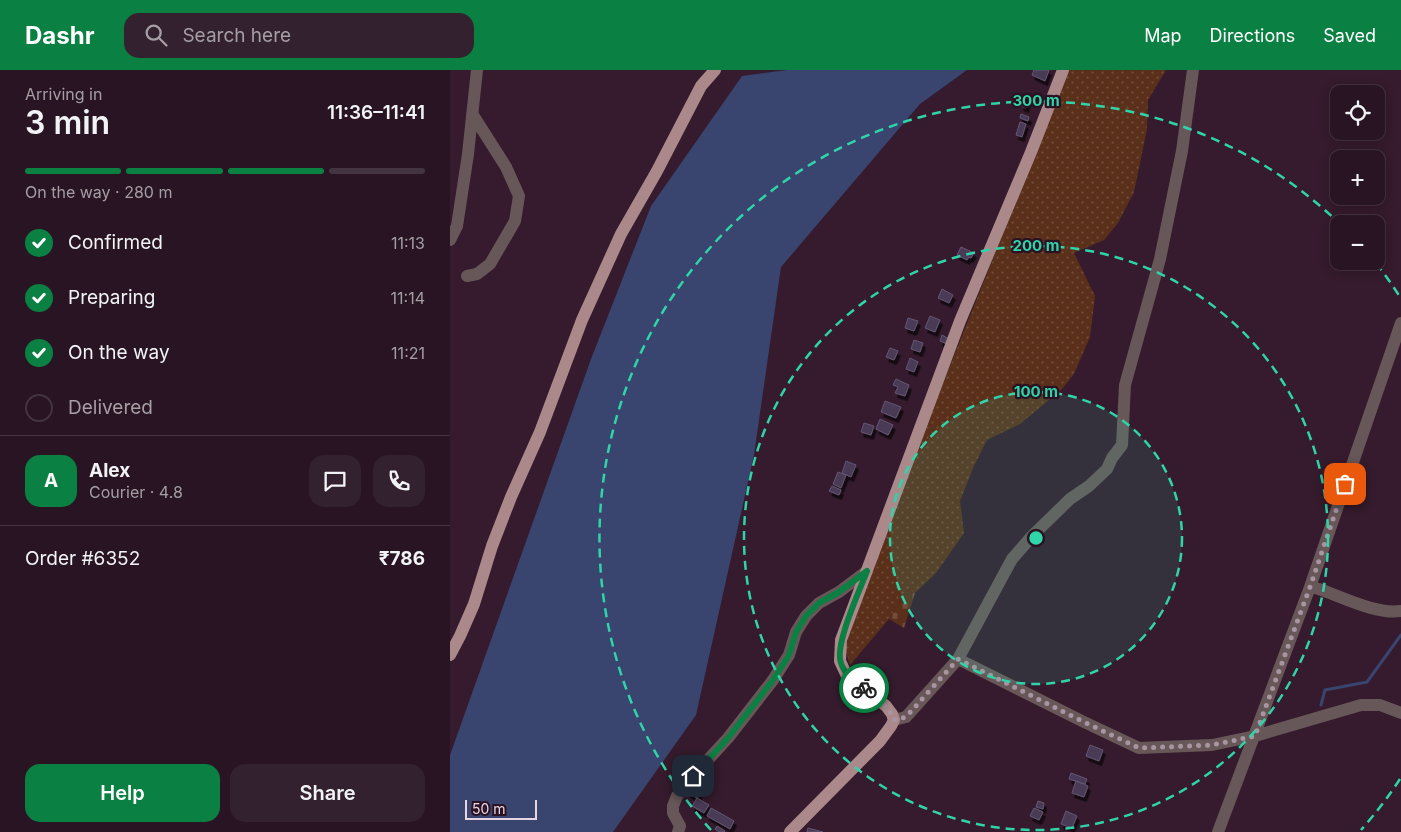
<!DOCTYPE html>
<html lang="en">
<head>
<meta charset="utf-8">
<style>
  :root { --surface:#281422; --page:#34212f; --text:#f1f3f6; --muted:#a59ea5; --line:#443340; --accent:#0b8043 }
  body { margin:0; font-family:Inter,sans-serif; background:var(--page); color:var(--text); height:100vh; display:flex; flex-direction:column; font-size:19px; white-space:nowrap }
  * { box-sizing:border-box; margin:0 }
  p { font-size:16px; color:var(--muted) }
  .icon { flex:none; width:28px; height:28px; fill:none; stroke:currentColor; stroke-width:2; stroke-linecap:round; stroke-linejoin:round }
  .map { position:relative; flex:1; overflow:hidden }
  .drawer { display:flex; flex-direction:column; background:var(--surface); width:450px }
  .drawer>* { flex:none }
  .tools { position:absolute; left:880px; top:15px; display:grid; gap:10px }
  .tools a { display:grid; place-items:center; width:55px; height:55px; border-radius:10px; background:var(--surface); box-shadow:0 2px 12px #0003,0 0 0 1px var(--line); font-size:25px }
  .scale { position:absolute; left:15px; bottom:12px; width:72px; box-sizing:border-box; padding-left:5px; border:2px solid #e7d5e1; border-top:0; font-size:14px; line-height:18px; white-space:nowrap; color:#e7d5e1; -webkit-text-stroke:4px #2a1223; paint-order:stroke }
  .pin { position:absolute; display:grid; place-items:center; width:42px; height:42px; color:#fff; margin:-21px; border-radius:10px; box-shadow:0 2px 8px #0006 }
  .courier { position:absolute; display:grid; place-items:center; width:50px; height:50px; margin:-25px; border:4px solid #0b8043; border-radius:50%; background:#fff; color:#222; box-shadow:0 1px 6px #0007 }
  .overview em { font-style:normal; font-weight:600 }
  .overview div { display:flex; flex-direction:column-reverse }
  .overview { display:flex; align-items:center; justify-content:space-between; height:85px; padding:0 25px }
  h1 { font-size:32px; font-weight:600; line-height:38px }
  .bar { display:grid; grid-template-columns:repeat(4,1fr); gap:8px 5px; align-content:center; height:60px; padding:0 25px }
  .bar i { height:6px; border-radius:4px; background:var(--line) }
  .bar .selected { background:var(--accent) }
  .bar p { grid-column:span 4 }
  .line { display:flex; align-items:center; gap:12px; padding:0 25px; border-top:1px solid var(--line) }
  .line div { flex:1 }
  .round { display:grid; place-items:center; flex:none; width:52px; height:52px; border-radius:15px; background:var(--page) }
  ol { padding:0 25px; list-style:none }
  li { display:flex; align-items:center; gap:15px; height:55px }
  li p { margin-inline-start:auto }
  li .icon { padding:5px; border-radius:50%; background:var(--accent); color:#fff; stroke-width:4 }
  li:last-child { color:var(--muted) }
  li i { width:28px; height:28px; border:2px solid var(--line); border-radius:50% }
  .action { display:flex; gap:10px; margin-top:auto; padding:10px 25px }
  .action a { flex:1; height:58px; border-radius:15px; background:var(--accent); color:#fff; font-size:20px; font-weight:600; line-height:58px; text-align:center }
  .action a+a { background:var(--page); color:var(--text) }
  header { display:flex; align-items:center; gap:30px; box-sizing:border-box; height:70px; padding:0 25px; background:var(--accent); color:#fff }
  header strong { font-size:24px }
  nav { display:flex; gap:28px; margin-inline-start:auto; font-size:18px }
  .search { width:350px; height:45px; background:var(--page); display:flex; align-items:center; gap:12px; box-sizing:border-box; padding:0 18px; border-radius:15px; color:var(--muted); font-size:19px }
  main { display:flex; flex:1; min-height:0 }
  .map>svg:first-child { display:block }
</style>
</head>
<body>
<header>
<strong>Dashr</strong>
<div class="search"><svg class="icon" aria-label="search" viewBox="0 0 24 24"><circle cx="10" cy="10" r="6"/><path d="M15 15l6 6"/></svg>Search here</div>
<nav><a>Map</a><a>Directions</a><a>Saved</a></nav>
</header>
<main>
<section class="drawer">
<div class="overview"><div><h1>3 min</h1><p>Arriving in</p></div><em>11:36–11:41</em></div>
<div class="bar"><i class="selected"></i><i class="selected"></i><i class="selected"></i><i></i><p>On the way · 280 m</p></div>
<ol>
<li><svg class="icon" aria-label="check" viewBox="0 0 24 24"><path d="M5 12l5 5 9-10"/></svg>Confirmed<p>11:13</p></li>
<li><svg class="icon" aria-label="check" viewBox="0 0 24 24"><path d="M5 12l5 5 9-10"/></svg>Preparing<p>11:14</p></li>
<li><svg class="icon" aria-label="check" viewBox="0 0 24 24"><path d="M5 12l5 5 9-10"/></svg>On the way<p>11:21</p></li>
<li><i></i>Delivered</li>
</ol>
<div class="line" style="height:90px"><b class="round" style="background:var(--accent);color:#fff">A</b><div><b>Alex</b><p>Courier · 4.8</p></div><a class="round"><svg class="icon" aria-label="chat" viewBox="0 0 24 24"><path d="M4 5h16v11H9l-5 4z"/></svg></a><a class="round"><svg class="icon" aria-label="phone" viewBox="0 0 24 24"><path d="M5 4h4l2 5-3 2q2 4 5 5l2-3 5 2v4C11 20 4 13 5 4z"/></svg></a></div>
<div class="line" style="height:65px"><div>Order #6352</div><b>₹786</b></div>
<div class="action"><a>Help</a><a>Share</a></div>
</section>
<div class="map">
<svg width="951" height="762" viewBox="0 0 951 762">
  <defs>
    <pattern id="grass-dots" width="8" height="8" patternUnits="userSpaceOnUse" patternTransform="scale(1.25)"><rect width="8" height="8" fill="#5a301a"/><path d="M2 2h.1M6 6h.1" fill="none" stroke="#724d3b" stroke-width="1.8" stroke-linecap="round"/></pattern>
    <pattern id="cemetery-stones" width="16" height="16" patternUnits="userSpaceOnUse" patternTransform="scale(1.25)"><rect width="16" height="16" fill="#5a301a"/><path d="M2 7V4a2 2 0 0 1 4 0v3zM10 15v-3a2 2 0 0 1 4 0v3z" fill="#724d3b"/></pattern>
    <filter id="shadow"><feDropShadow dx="2.5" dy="4.5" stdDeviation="0" flood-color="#0009"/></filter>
  </defs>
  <rect width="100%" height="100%" fill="#351b2d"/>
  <path fill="url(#grass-dots)" d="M618 0H716L698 30 697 59 684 122 668 153 654 170 624 183 645 226 640 267 624 304 612 319 570 354 537 370 523 398 510 431 514 463 486 503 465 523 457 521 439 549 400 595 395 579 404 549 468 375 584 87Z"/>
  <path fill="url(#cemetery-stones)" d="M457 521 465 523 454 558 439 549Z"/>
  <path fill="#39446f" d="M337 0H517L470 34 331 197 304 385 246 645 163 762H0V685L141 289 201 136 292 6Z"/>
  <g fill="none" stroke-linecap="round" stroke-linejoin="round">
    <path stroke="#39446f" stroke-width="3" d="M871 635 875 620 917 612 951 565"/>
  </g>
  <path fill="#493b57" stroke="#645673" filter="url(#shadow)" d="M584 0H599L595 11 582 5Z
    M574 28 579 30 576 38 571 36Z
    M571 44 579 47 578 51 570 48Z
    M570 52 576 54 572 67 566 65Z
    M511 177 524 183 521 188 519 187 517 190 507 185Z
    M492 219 503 225 499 233 488 228Z
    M480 246 490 250 485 262 475 258Z
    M458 248 468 251 464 261 455 258Z
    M492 265 499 269 497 274 490 271Z
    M464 270 473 273 470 282 461 279Z
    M440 278 448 281 444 290 436 287Z
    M460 288 468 292 464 302 456 299Z
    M446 309 459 315 455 326 445 323 448 317 443 315Z
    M435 331 451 337 446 348 431 342Z
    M430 349 443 355 438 365 426 359Z
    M414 353 424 356 421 365 411 362Z
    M396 391 406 395 401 407 392 403Z
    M388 402 396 405 391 418 383 414Z
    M382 416 391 420 389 425 379 421Z
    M640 675 653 680 649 691 636 686Z
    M621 703 637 709 635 714 619 709Z
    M246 710 254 715 247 728 238 723Z
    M626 711 638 716 634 727 622 723Z
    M247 728 259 735 254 743 242 736Z
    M588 731 594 733 593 739 586 737Z
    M261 738 284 751 280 759 257 746Z
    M584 738 593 742 589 750 580 746Z
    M616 741 627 746 622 758 611 754Z
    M267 756 275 761 274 762H269L265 759Z
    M358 758 373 762H357Z"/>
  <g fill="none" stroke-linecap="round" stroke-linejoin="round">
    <path stroke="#685758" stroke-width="12" d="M0 170 7 156 18 84 27 0
      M17 206 27 204 40 194 65 151 69 126 56 97 23 45
      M860 517 869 519C892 527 927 545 951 541
      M508 589 562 489 582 466 620 429 639 416 657 399 662 388 672 375 675 315 710 189 732 81 743 0
      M444 650 456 647 508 589 634 652 689 678 762 675 805 666 911 635H930L951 643
      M228 762 230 756 223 743V736L227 726 243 706 278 668 323 610 339 585 346 562 356 546 369 533 389 522 417 501
      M768 762 860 517 951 253"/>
    <path stroke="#ab898b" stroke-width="12" d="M0 585 10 566 24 534 42 476 61 427 90 362 132 250 171 164 207 101 251 16 265 0
      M340 762 430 671 441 656 444 650 442 644 436 636 396 604 390 591 391 570 510 251 581 82 613 0"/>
  </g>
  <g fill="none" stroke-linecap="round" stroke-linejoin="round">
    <path stroke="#a994a2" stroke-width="5" stroke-dasharray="0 9" d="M414 618C425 627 439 636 444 650L456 647 508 589 634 652 689 678 762 675 805 666 860 517 895 414"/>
    <path stroke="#0b8043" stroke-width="6" d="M243 706 278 668 323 610 339 585 346 562 356 546 369 533 389 522 417 501C410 520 384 575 391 593 394 604 405 611 414 618"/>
  </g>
  <circle cx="586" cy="468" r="146" fill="#30d4a9" fill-opacity=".12"/>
  <g fill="none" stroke="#30d4a9" stroke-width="2.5" stroke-dasharray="9 6">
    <circle cx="586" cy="468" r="146"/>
    <circle cx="586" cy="468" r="292"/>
    <path d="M950 709A437 437 0 0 1 911 760M261 760A437 437 0 0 1 890 154M926 193A437 437 0 0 1 950 227"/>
  </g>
  <circle cx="586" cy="468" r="8" fill="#30d4a9" stroke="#2a1223" stroke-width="2.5"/>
  <g font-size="15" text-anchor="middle" font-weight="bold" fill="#30d4a9" stroke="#2a1223" stroke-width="4.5" stroke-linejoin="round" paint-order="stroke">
    <text x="586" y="36">300 m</text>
    <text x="586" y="181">200 m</text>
    <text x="586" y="327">100 m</text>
  </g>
</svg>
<div class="tools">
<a><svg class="icon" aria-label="locate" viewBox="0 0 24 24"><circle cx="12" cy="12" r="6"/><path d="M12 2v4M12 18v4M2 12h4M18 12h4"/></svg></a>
<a>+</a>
<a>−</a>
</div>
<div class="scale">50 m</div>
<div class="pin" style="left:895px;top:414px;background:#ea580c"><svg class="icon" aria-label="bag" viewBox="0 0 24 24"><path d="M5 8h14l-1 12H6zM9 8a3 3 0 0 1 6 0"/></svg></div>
<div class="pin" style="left:243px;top:706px;background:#1f2937"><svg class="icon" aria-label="home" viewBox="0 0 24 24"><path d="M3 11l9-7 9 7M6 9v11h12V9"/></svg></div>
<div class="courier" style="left:414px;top:618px"><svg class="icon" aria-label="bike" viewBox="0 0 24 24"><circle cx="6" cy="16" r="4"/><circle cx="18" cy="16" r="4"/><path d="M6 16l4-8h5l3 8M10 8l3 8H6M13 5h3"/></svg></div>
</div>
</main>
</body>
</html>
